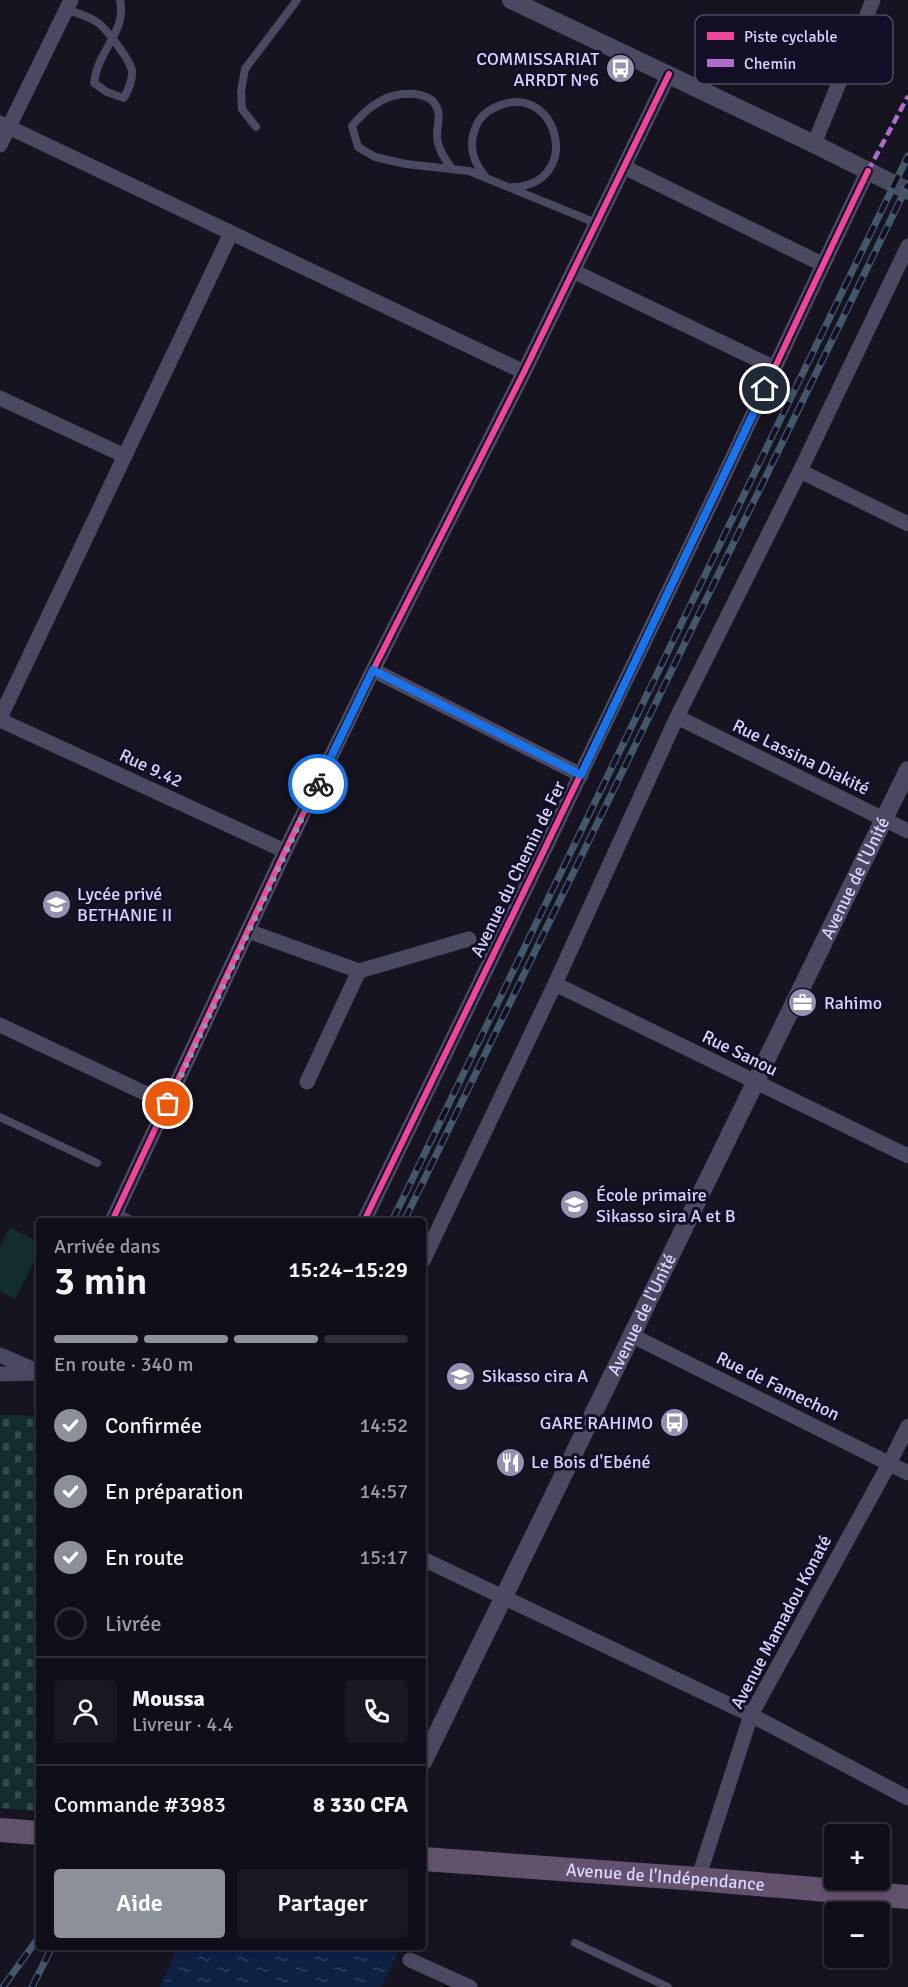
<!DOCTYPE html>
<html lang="fr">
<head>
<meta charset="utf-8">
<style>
  :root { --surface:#100f19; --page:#191822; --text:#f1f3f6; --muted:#9c9ca2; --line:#302f38; --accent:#8c9099 }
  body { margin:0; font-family:Signika,sans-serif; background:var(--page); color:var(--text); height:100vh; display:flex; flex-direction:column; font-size:22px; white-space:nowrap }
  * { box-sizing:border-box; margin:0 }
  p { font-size:20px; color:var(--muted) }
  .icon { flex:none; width:33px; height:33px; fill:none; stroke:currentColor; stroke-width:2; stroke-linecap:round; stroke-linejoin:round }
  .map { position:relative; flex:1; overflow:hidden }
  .drawer { position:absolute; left:36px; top:1218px; width:390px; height:732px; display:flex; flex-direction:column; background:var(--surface); border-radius:6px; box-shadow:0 3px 9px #0003,0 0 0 2px var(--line) }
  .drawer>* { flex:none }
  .buttons { position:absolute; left:824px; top:1824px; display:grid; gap:12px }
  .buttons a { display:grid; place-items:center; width:66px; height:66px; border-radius:6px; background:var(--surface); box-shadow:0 3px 9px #0003,0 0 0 2px var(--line); font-size:30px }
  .pin { position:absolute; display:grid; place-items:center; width:51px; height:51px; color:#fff; margin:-26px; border:3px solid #fff; border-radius:50%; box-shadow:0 2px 6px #0007 }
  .courier { position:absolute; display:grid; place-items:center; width:60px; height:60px; margin:-30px; border:4px solid #1a73e8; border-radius:50%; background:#fff; color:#222; box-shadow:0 2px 8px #0007 }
  .headline em { font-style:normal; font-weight:600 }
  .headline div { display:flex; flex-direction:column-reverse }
  .headline { display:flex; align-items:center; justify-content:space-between; height:102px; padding:0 18px }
  h1 { font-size:39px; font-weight:600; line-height:45px }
  .bar { display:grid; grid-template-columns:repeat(4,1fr); gap:9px 6px; align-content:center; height:72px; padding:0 18px }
  .bar i { height:8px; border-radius:4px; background:var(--line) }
  .bar .active { background:var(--accent) }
  .bar p { grid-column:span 4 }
  .line { display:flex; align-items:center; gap:15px; padding:0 18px; border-top:2px solid var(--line) }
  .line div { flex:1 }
  .round { display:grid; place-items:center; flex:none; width:63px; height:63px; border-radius:6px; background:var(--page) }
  ol { padding:0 18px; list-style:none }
  li { display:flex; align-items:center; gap:18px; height:66px }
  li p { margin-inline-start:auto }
  li .icon { padding:6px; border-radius:50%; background:var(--accent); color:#fff; stroke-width:4 }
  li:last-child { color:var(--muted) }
  li i { width:33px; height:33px; border:3px solid var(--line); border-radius:50% }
  .button { display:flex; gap:12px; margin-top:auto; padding:12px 18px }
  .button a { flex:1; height:69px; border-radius:6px; background:var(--accent); color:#fff; font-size:24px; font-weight:600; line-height:69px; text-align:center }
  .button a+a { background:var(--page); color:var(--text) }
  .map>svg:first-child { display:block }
</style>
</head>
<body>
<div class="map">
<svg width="908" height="1987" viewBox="0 0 908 1987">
  <defs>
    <pattern id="cemetery-stones" width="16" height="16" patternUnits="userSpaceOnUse" patternTransform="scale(1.5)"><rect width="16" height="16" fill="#132c2d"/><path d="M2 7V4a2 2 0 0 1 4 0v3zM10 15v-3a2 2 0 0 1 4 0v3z" fill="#354a4c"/></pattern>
    <pattern id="water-ripples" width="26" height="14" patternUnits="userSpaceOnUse" patternTransform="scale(1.5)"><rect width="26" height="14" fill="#0d2144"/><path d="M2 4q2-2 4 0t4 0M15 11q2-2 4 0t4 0" fill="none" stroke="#304060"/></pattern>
  </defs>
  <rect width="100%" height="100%" fill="#161421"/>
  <path fill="#132c2d" d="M10 1227 39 1242V1253L15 1299 0 1291V1246Z"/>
  <path fill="url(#cemetery-stones)" d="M0 1415 39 1416V1811L0 1808Z"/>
  <path fill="url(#water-ripples)" d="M178 1947H401L381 1987H160Z"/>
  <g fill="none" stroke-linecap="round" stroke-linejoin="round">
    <path stroke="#4a4962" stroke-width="8" d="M66 9C76 13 88 16 97 22 106 28 130 60 132 71 133 80 128 90 124 98L107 92 94 83C95 77 96 70 99 64 108 42 126 25 120 0
      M256 127 242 109 241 91 245 69 297 0
      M452 169C445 159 437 148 437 135 437 124 442 115 435 104 431 97 422 95 415 94 388 91 368 106 352 126L358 147 375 157 406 164 469 171 596 223
      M485 176C473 162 468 147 475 129 479 117 489 109 501 105 559 84 583 184 513 187
      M0 1117 97 1163
      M116 1212 133 1221
      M575 1943 668 1987"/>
    <path stroke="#4a4962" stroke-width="15" d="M0 123 524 372
      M814 144 873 0
      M0 145 71 0
      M624 167 822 264
      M573 271 775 368
      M0 398 125 456
      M800 471 908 524
      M373 670 581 775
      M677 717 908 831
      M0 718 231 233
      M0 720 285 851
      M248 931 359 971 469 939
      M555 984 908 1156
      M0 1025 168 1104
      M307 1082 359 971
      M112 1221 285 851 373 670 524 372 669 74
      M364 1221C480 983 596 744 710 505 763 394 814 282 868 171
      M423 1261 555 984 677 717 800 471 908 246
      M631 1335 908 1473
      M0 1355 39 1372
      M0 1374 36 1373
      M423 1559 751 1715 908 1798
      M698 1879 751 1715 889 1464 908 1426
      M410 1960 470 1987"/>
    <g stroke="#4a4962" stroke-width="18">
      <path d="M511 0 814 144 908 191"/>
      <path id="s1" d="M423 1762 908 770"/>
    </g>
    <g stroke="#62526e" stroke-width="24">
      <path d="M0 1830 39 1833"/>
      <path id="s2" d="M423 1859 698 1879 908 1897"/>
    </g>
    <defs>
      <path id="rail" d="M392 1221 908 156
        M404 1221 908 184
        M3 1987 39 1937
        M32 1987 52 1947"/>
    </defs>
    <use href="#rail" stroke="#43596b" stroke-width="7"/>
    <use href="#rail" stroke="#130f26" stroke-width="4.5" stroke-dasharray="14" stroke-linecap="butt"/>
    <path stroke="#b06ccc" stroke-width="4.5" stroke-dasharray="9 4.5" stroke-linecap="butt" d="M868 171 908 96"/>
    <defs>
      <path id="cycleway" d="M112 1221 285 851 373 670 524 372 669 74
        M364 1221C480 983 596 744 710 505 763 394 814 282 868 171"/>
    </defs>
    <use href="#cycleway" stroke="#130f26" stroke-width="10"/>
    <use href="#cycleway" stroke="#ed469a" stroke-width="6"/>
  </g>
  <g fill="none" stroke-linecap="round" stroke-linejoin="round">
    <path stroke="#9591b1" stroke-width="6" stroke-dasharray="0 10.8" d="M168 1104 318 784"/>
    <path stroke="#1a73e8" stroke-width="8" d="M318 784 373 670 581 775 765 389"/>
  </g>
  <defs>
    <symbol id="bus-disc" viewBox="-11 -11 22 22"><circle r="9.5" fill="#9591b1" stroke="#130f26"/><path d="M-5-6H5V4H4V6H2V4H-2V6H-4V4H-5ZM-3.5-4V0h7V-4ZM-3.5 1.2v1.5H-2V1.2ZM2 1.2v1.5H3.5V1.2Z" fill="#fff"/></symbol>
    <symbol id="school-disc" viewBox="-11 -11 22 22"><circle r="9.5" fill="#9591b1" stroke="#130f26"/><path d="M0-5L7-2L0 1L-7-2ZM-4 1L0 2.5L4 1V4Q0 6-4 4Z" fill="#fff"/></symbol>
    <symbol id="office-disc" viewBox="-11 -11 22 22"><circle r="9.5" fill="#9591b1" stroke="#130f26"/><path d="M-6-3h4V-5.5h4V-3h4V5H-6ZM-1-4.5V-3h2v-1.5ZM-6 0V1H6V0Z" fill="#fff"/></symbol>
    <symbol id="restaurant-disc" viewBox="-11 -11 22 22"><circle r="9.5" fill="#9591b1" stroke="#130f26"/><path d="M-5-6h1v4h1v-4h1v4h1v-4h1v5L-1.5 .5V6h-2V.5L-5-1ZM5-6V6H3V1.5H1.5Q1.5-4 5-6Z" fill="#fff"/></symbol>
  </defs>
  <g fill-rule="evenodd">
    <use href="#bus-disc" x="604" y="52" width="33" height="33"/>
    <use href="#school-disc" x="40" y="888" width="33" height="33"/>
    <use href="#office-disc" x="786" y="986" width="33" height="33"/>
    <use href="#school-disc" x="558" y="1188" width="33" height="33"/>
    <use href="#school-disc" x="444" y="1360" width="33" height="33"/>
    <use href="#bus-disc" x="658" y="1406" width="33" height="33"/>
    <use href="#restaurant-disc" x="494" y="1446" width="33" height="33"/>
  </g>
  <g text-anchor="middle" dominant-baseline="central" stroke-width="6" stroke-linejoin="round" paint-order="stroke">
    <g font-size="18" fill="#d9d4ff" stroke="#130f26" text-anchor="start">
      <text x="599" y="59" text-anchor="end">COMMISSARIAT<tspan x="599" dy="21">ARRDT N°6</tspan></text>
      <text x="77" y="894">Lycée privé<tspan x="77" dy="21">BETHANIE II</tspan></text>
      <text x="824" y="1003">Rahimo</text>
      <text x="596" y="1195">École primaire<tspan x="596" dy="21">Sikasso sira A et B</tspan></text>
      <text x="482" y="1376">Sikasso cira A</text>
      <text x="653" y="1423" text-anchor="end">GARE RAHIMO</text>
      <text x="531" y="1462">Le Bois d'Ebéné</text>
    </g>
    <g font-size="18" fill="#d9d4ff" stroke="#130f26">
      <text transform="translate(801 757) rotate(26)">Rue Lassina Diakité</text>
      <text transform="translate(151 768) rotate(25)">Rue 9.42</text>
      <text transform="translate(518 869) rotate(-64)">Avenue du Chemin de Fer</text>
      <text stroke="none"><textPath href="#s1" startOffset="984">Avenue de l'Unité</textPath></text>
      <text transform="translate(740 1053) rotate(26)">Rue Sanou</text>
      <text stroke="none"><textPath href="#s1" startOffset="498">Avenue de l'Unité</textPath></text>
      <text transform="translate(778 1386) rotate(26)">Rue de Famechon</text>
      <text transform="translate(781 1622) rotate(-62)">Avenue Mamadou Konaté</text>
      <text stroke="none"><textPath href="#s2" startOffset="243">Avenue de l'Indépendance</textPath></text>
    </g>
  </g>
  <rect x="695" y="15" width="198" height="69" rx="9" fill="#130f26" stroke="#4e4a67" stroke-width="1.5"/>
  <rect x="707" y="32" width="27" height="8" fill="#ed469a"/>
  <rect x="707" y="59" width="27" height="8" fill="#b06ccc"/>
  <g font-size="16" fill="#d9d4ff">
    <text x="744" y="42">Piste cyclable</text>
    <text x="744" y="69">Chemin</text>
  </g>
</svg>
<div class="buttons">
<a>+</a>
<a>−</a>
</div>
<div class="pin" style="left:168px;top:1104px;background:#ea580c"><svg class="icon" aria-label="bag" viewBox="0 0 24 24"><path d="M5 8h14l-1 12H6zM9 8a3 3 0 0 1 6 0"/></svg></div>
<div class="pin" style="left:765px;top:389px;background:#1f2937"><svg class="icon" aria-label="home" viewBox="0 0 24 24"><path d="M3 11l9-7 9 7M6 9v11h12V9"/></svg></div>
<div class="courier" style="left:318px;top:784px"><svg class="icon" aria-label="bike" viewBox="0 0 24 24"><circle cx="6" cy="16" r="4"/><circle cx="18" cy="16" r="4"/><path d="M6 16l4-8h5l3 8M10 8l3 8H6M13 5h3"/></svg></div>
<section class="drawer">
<div class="headline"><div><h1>3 min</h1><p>Arrivée dans</p></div><em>15:24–15:29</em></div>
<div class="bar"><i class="active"></i><i class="active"></i><i class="active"></i><i></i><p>En route · 340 m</p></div>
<ol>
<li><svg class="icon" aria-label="check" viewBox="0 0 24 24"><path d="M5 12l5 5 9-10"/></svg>Confirmée<p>14:52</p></li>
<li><svg class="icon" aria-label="check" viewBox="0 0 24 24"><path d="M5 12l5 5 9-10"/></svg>En préparation<p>14:57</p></li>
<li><svg class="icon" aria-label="check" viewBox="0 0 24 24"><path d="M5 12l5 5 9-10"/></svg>En route<p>15:17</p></li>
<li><i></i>Livrée</li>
</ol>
<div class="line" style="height:108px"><a class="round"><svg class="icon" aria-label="person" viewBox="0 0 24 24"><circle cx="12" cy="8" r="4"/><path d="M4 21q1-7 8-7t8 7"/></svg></a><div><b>Moussa</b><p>Livreur · 4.4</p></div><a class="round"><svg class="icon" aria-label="phone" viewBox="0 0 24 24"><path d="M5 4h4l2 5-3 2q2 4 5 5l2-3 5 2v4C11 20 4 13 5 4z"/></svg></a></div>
<div class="line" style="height:78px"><div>Commande #3983</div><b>8 330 CFA</b></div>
<div class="button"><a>Aide</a><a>Partager</a></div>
</section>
</div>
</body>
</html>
